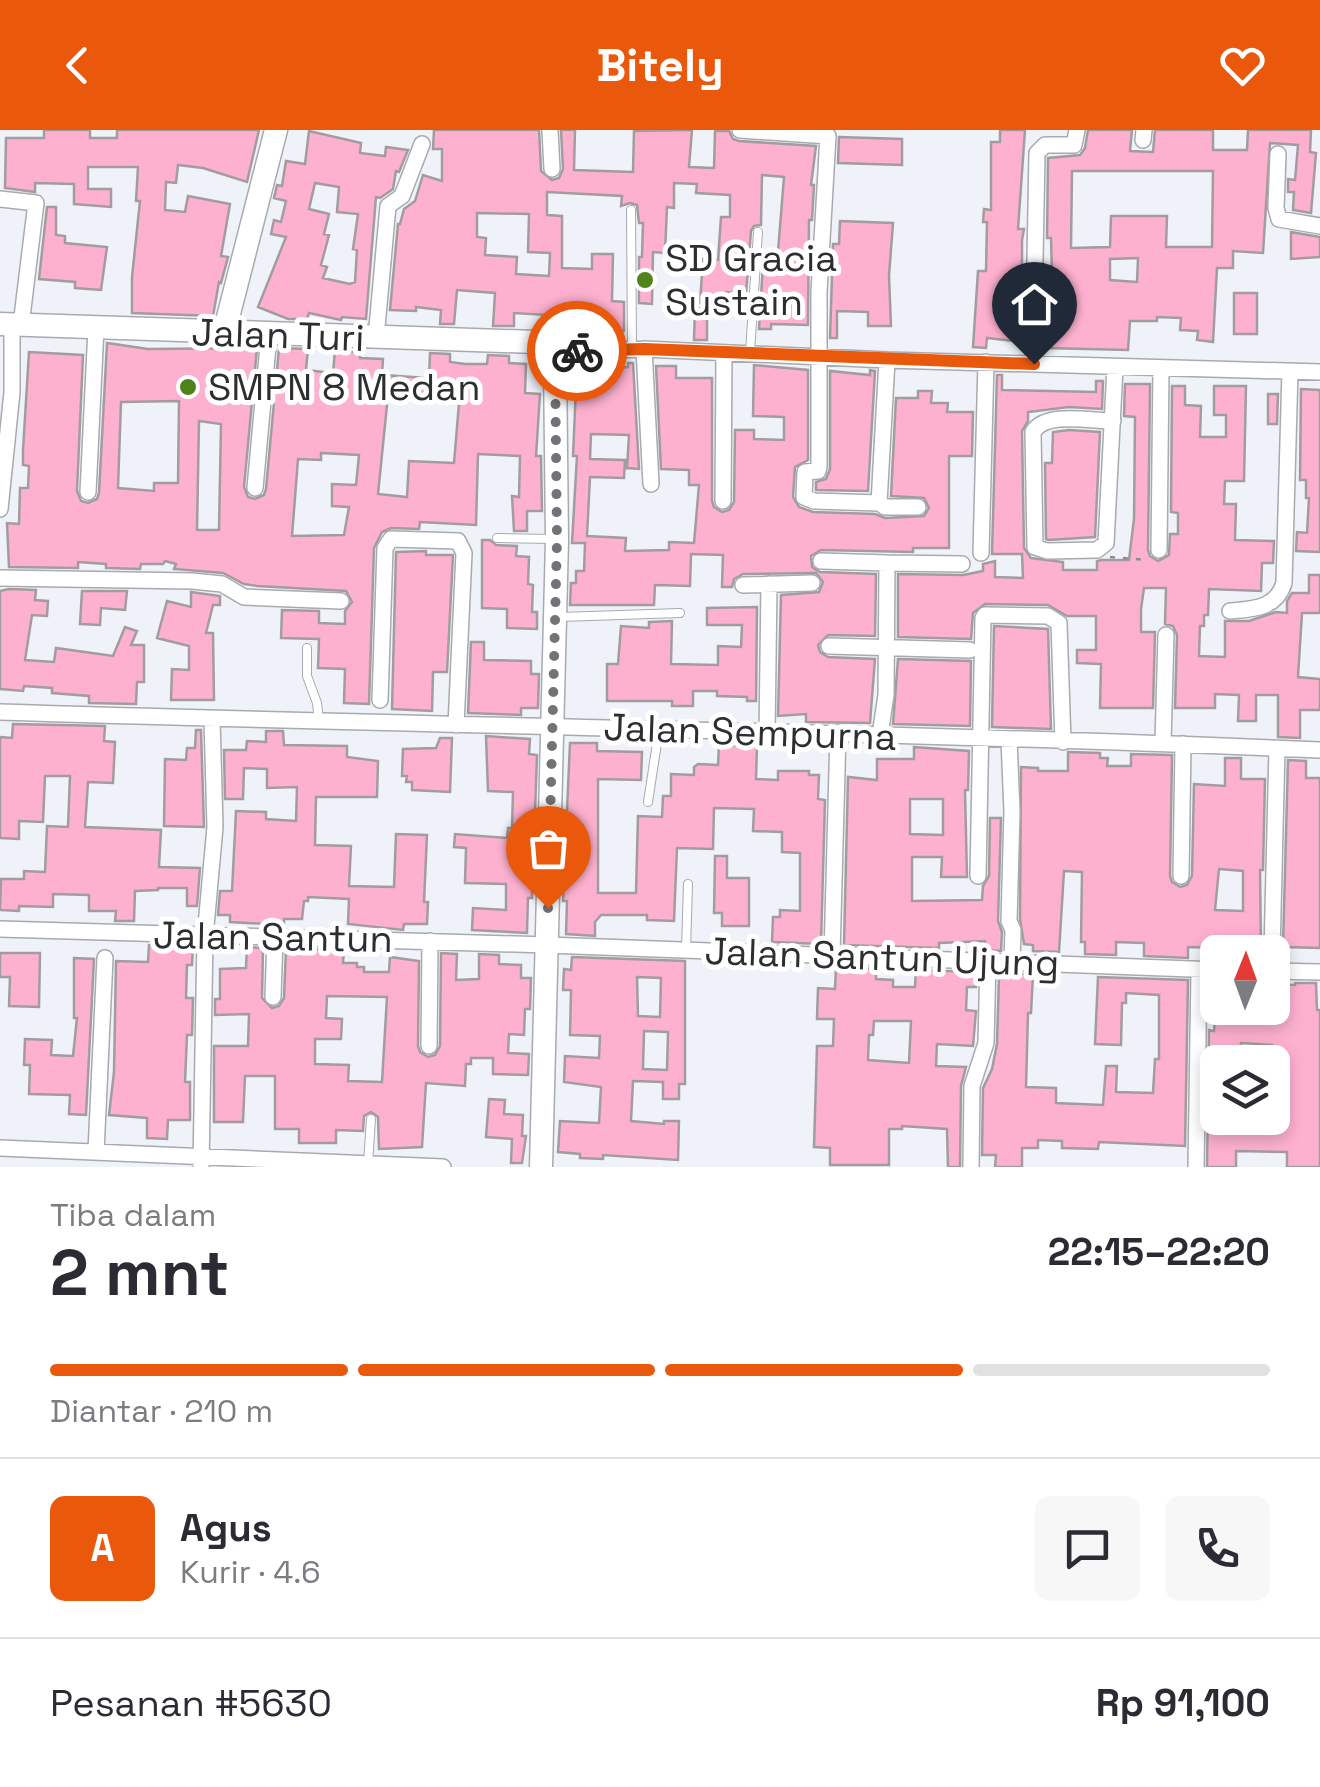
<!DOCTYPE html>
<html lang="id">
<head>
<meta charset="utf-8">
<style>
  :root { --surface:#fff; --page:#f7f7f7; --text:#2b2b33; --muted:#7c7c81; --line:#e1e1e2; --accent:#ea580c }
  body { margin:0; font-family:"Space Grotesk",sans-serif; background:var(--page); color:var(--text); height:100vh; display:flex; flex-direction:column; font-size:38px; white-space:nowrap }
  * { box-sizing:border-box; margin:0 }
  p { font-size:32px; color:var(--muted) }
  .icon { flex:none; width:55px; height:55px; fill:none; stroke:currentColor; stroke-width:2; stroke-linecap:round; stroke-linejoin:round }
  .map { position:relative; height:1037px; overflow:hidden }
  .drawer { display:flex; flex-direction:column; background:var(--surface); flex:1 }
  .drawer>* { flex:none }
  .needle { width:65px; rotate:1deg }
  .buttons { position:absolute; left:1200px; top:805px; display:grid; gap:20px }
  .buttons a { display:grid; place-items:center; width:90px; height:90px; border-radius:15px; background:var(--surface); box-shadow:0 5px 15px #0003; font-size:50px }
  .pin { position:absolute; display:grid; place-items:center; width:85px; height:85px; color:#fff; margin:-102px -42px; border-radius:50% 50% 50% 0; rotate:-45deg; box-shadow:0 0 10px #0007 }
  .pin .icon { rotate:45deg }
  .courier { position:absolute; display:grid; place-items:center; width:100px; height:100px; margin:-50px; border:8px solid #ea580c; border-radius:50%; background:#fff; color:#222; box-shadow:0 2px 12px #0007 }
  .head em { font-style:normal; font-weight:800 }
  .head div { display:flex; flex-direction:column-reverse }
  .head { display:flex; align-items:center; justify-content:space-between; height:170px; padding:0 50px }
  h1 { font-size:65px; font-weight:800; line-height:75px }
  .bar { display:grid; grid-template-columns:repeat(4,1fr); gap:15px 10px; align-content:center; height:120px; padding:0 50px }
  .bar i { height:12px; border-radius:8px; background:var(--line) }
  .bar .current { background:var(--accent) }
  .bar p { grid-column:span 4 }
  .line { display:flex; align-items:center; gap:25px; padding:0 50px; border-top:2px solid var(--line) }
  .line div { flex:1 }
  .round { display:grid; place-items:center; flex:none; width:105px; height:105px; border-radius:15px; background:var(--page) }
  header { display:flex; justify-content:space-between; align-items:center; height:130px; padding:0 50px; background:var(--accent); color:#fff; font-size:45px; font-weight:800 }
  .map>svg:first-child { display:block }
</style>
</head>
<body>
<header><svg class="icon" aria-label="back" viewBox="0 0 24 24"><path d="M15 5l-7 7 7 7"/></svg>Bitely<svg class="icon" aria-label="heart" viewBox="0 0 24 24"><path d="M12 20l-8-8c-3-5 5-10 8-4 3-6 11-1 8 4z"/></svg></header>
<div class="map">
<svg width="1320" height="1037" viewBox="0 0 1320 1037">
  <rect width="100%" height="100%" fill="#eff3f9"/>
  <path fill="#feb1cf" stroke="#a39c9e" stroke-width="2.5" fill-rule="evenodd" d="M44 0H90V8H117V0H259L247 52 203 38 178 35 176 53 166 52 165 80 185 82 188 66 230 74 221 126 228 127 221 153 219 152 213 186 132 183V147L140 71H136L138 37H88V59H111V77L74 74V54L35 53V62L5 58 6 8H44Z
    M434 0H539L541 41 552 50 559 48 563 39 561 0H575L574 40 633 42 634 1 692 0 689 37 714 38 715 1H729L733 9 739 11 816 16 811 55H814L812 90H809L808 195 771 194V199H759L763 134H777L784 47 762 45 761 95 754 96 751 101 746 164 726 162 725 175 700 173 703 129 718 130 721 87H730V65L696 63 697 54 674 53V78L667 77 665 123 653 122 652 174 639 173V127H642L643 93H639L637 75 630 73 621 76 622 66 547 62V85L562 86V138L592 139V124H613L612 171 624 172V201L603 200 602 205 586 203 587 197H564V186L514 183V196H493L495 163 457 160 454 194H440L441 180 416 177V181L390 180 398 94H400L404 79 415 71 423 45 442 51V19H433ZM477 83 529 84 528 122 550 123 549 146 516 144 517 127 485 125 486 108 477 107Z
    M1000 0H1025L1018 99H1024L1022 110V212L987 208 986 218 973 217 978 141H986L987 92H983L984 79 991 80V12H1000Z
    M1088 0H1132L1130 21 1153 22 1155 0H1213V20H1247L1248 0H1311L1310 22 1316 23 1311 83 1293 80 1294 62H1288V49L1295 50 1298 15 1270 13 1263 123 1233 121V138H1217L1213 212 1197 210 1198 201 1180 200 1181 188 1157 187V191H1130L1128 220 1045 218 1046 145H1052L1051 108H1047L1048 28 1080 25 1085 18ZM1072 41H1213L1212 117H1166L1167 86H1111L1110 117 1071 118ZM1138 128 1137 152 1110 150V129Z
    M309 1 361 13 360 23 385 26 386 17 408 20 399 42 396 41 393 59 380 68 376 67 366 189 342 187 341 190 309 183 307 189H288L258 177 286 107 271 104 274 90 281 92 286 71 274 68 277 55 282 56 286 31 305 34ZM315 53 339 57 337 82 358 84 353 119 357 120 355 152 350 154 323 148 327 137 321 135 329 105 324 104 329 84 309 79Z
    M839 7 902 9V35L838 33Z
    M47 77H56V105L65 106V113L107 117 101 160 75 158V152L39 149Z
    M840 91 893 93 889 146 891 196H868V182L837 181V208H830L833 114H839Z
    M1291 102 1320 107V127L1291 129Z
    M1234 163H1257V204H1234Z
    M695 178H707V210H694Z
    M107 213 148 219 257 218 244 357 248 367 255 369 264 365 266 359 279 218 308 219 306 240 333 243 335 220 360 223V228L383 229 382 245 429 248 430 223 450 224V232L465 234H487L488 225 509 226V233L526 234 525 263 540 264 536 326H541L542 381H527V401H514L512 366 519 367 520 326 478 324 476 395 420 392 419 399 391 398 382 402 374 418 369 574 344 573 345 539 318 538 319 509 281 508 282 480 319 481V493L345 494V481L352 472 346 461 257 456 244 454 223 443 174 439 176 434 165 431 163 434H141L140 439 106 438V434L78 432V438L9 437 7 393 19 394 20 358H28L29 336 23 335V320L29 222 83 225 77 361 81 371 88 373 97 369 99 363ZM388 265 459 273 454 333 409 331 407 367 378 364ZM179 271 178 353H154V361L118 358 121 272ZM199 291 221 294 219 400H197ZM321 323 359 325 356 355 332 354V376L349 377 344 405 292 406 298 329 321 330Z
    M628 233H633L639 339 627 338 629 305 591 304 590 329 625 330 624 348 590 347 587 406 626 408 625 421 669 420V412L694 413 699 355H689V340L661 339 656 236H676V248H712V371L714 377 722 382 729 380 734 372 735 300H754V309L784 310V287L753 286 754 235 808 240V330L795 337 793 367 799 377 813 382 875 384 885 388 924 386 929 378 924 368 891 366 896 268H918V261H932L931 273H948L947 282H973L972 326H949V418H913V422L821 420 811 426 812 437 820 442 876 444 875 506 828 505 818 515 820 522 828 527 875 529 870 593 806 592V584L778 586 781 465 819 462 823 452 816 443 743 444 734 449 732 457H722L723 425 691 424 690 456 655 455 654 475H570L571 453H576V441H584L585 413H572L577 326H573L576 257 599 258 600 239 628 237Z
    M870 240 875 241 868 361 816 360V352L826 349 830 339V241L870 245Z
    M997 245H1002V260L1096 262V251H1103L1102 279 1069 277 1028 282V291L1022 301 1024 418 1031 428 1063 432V440H1097V431L1102 430H1129L1134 389 1135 287 1124 286 1125 254H1150L1148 420 1150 426 1158 431 1169 425 1170 404H1178V383L1171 382 1172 256H1185V275L1201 276 1200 307H1226V285H1214V256H1246L1244 351H1225L1224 374H1236L1235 410 1274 411 1273 433H1262L1261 461 1209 459 1208 485H1204V496H1200L1199 526 1225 527V491H1249L1276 482 1287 483V471L1292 463H1309V445H1320V483H1302L1298 547 1320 549V580H1300V608L1278 607V565H1256V591H1238L1239 565 1215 564V578H1175L1177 505 1173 496 1165 494 1166 458H1144L1141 479V502H1155L1153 578H1100L1101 534 1077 533V520H1096V486H1067L1048 475 985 474 973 483 971 509 898 507V444L963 445 983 441V434L995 431V447L1023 448 1022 424H992Z
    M1301 259 1320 260V422L1296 421 1297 402 1307 403 1309 368H1306V350H1300Z
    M1268 264H1278L1277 294H1268Z
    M1069 300 1100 302 1095 407 1049 410 1046 409 1045 333H1052L1053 302Z
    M482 410H490L496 415 517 416 516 426 529 427 528 454 533 455 532 482H537V499L507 498V479L482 478Z
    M426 421V425H453L447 542H433L432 581 392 579 396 422Z
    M9 459 36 460 35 470 48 471 47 486 32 485 25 530 54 532 56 518 113 526 125 497 137 501 131 515H144V552H137L136 574 89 573V566L52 563V558L24 556 23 561 0 559V461Z
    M82 461H127L125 480 101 478 100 495 80 494Z
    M191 462 220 466V475H213L206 503H213L214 570H171L172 539 189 540V516L157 508 167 471 191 477Z
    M757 477 756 571H747V567L717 566V561H693V576H672V571H607V534H618L621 496 649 498V492L672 491 671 534 718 535V516L741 517 742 495H707V478Z
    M994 496 1048 499 1051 599 992 597Z
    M471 512H484V530L531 531V544H539L538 578H521V585L468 583Z
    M898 529 971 531 970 596 893 594Z
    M13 594 105 596 104 611 115 612 113 653 88 652 85 697 161 700 159 737 200 738 197 776H187V758H158V760L135 761 134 791H115L116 781H89V765L53 764V777L19 776V781L0 780 1 749H24V741L45 742 47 696 68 697 70 646H45L43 692 19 691V709L0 708V607L12 608Z
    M196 600H201L204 697 164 696 165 629 186 630 187 618H195Z
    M266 601H283L284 615 347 616V627L378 631 377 667H316L315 715 351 716 349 756 394 757 396 704 427 705 424 772H428L427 794H404L403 800 348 794 349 769 308 767V771H304L302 789H284V795L230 792V785H218L220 761H232L236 681 266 682V689L296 691 297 657 267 658V639L244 638 243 669H225L224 620H246L247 611 266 612Z
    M486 606 530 609 529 624 537 625 532 768H528L527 803 472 800 473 778 506 780V754L465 753 466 718 454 717 455 704 507 708 508 698H512L513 662 488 661Z
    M440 608H452L450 662 412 660V652H406L407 646H402L403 619 436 618Z
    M570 613H597V621L642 622 641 650 598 649V763H636L638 686 662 687 663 666H671V644L694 645V637L698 634 718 635 719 615 757 616 756 649 778 650V641H809V645H819L818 669 825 670 821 814 772 812 773 787H780V780L800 781V723L782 722V702L753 701 754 679 714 678 713 719 677 718 674 791 647 790V785H601L595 792V806L566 804 567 771H563Z
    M914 617 969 621 968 660H965L967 747H941L942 727H912V771L982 770 983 756 989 746 990 688H1001L998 791 1002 802 1001 821 985 820V811L939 813V818L844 815 848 647 877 650V629H914ZM910 669H943V705L910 704Z
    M1068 622 1100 623V628H1108L1107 636H1131V624L1172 625 1170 746 1172 752 1180 757 1187 755 1192 746 1194 654 1225 656V628H1241V649H1265L1263 740H1260L1261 822H1217V818L1188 817V828L1144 826V813L1116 812V825L1085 824V812H1081L1082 742 1064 741 1059 822 1033 821V815L1024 814 1020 789 1021 637 1038 638V641H1068ZM1219 739 1243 741V781L1215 780Z
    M1288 630 1306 631V648H1320V818L1283 817Z
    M715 726H727V748H749V796H722V783H714Z
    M149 815 193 816 192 835H187L186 868H193L192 905H187L185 952H190V990H168L167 1009 147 1008V988L109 985 114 942 116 831 148 832Z
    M247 817 263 818 262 868 272 878 279 876 284 868 286 819 344 820 343 833H357V837H364V842H389L390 827 419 831 418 916 420 922 428 927 435 925 440 916 441 823 457 824 456 850 479 849V824L499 825V834L521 835V848H531L530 879H525L524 905 509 904 508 923 529 924 528 945 493 944V928H471V934H466L465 956 426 953 422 1017 379 1019 378 987 371 982 364 986 363 1001 336 1000V1013H299V999H275V946H245L243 992H214V916H248L249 884 215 885V869H220V839L246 838ZM327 866 387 867 382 952 348 951 349 935 315 934V909H341L342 889 326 888Z
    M0 823H40L39 877 9 876 10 847H0Z
    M572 827 685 831V954H679V969H663V952L633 951 631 991 664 994V991H679L678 1030 603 1025V1029L580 1028V1024L558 1022 560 991 599 993 601 957 564 952 565 926 599 928 600 906 570 905 571 860H563L564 839 571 840ZM637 847 661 848 660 887 638 886ZM644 901 668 902 667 940 643 939Z
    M74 828 94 829 86 985 69 984 70 965 29 964 30 935H24L25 909 52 910 51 925 73 926 77 888H74Z
    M836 837 876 839V849L893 850V857H915L916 840 976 842V857H967L966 880 976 881 973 916 937 914 936 936 966 937 961 956 960 1037H948L947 999 902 996V999H889V1035H830V1018L814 1017 817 916H833L834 889H817L818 858 835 859ZM874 891H911L909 933 868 930 869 905H873Z
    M1013 844H1033L1031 883H1028L1026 957 1056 958V973L1103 975 1106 936H1117L1116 962 1153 963 1155 929H1159V865L1126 863V873H1122L1121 915 1095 914 1098 847 1188 850 1185 1016 1099 1012 1098 1019 1062 1018V1011L1038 1010V1018H1022V1037H995L996 1025H982L983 958 992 939 997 914 999 846H1012Z
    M1295 853H1316L1317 880H1320V1037H1287V1022L1236 1021V1037H1207L1209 900 1214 901 1216 878 1272 881V854L1295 855ZM1241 913 1272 915V988H1218V932H1240Z
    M489 969 505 970 504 984 523 985 522 1006H526L522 1033H511L512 1009 486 1007Z"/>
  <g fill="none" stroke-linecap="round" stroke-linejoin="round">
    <defs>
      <path id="lane" d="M631 80 632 219
        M750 222 758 102
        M497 408 553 409
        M560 487 680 483
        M307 518V546L317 573 319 591
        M648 672 659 600
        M686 820 688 754
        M368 1034 371 989"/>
      <path id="street" d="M550 0 552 39
        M740 0 828 6 819 162V337L818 341 805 342 804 367 814 371 879 373
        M1143 10 1144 0
        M1278 24 1276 78 1279 89 1320 96
        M0 69 36 73 21 195
        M376 208 388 76 402 66 422 14
        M644 219 651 354
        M552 222 644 219 887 230 1320 242
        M887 230 879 373 885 377H918
        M1033 234 1037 23 1045 15H1074L1077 0
        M1113 291C1091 291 1045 281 1033 302L1035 417 1047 421 1097 420 1106 413 1115 237
        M255 358 269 205
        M88 362 96 198
        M723 371 724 223
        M0 379 12 262V195
        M1159 420 1161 238
        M981 423 986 232
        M821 431 887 433
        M0 448 192 451 222 454 244 467 341 471
        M743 455 812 453
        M1230 481C1253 479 1276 479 1284 453L1290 241
        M829 516 970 520
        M380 570 385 418 391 409 458 411 464 423 456 595
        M0 582C440 596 880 601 1320 620
        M767 604 769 454
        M880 605 886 565 887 433 962 434
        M1009 610 1012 681 1009 791 1013 800 1012 831
        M1163 613 1166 505
        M978 746 983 488 985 485 1048 486 1059 493 1063 612
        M1181 746 1183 614
        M0 799 547 815 1218 840
        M1272 822 1277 618
        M832 825 838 603
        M1272 841 1320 842
        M273 867 275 808
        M429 916 430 811
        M0 1018 443 1037
        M96 1022 105 828
        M201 1037 205 807 215 697 212 589
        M971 1037 972 956 986 913 988 831
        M1196 1037 1199 840"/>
      <path id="secondary" d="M0 194 535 212 552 222 555 231 557 410 541 1037
        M224 203 276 0"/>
    </defs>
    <use href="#lane" stroke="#a7aab0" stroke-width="10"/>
    <use href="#street" stroke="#a7aab0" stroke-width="18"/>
    <use href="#secondary" stroke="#a7aab0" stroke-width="25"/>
    <path stroke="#8b8d91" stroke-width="2.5" stroke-dasharray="5 8" stroke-linecap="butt" d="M1110 427 1147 430"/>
    <use href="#lane" stroke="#fff" stroke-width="8"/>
    <use href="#street" stroke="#fff" stroke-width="15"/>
    <use href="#secondary" stroke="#fff" stroke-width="22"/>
  </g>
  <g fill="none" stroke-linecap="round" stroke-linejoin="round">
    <path stroke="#717376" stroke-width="10" stroke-dasharray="0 18" d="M548 778 557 410 555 231 552 222 577 221"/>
    <path stroke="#ea580c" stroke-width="12" d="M577 221 644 219 1034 234"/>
  </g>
  <g fill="#50841a" stroke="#fff" stroke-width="4">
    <circle cx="645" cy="150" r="10"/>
    <circle cx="188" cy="257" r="10"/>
  </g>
  <g text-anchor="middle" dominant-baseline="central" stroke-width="10" stroke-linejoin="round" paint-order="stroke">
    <g font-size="38" fill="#2d2e30" stroke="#fff" text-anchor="start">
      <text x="665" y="128">SD Gracia<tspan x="665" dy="44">Sustain</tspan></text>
      <text x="208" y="257">SMPN 8 Medan</text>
    </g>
    <g font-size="38" fill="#2d2e30" stroke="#fff">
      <text transform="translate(278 205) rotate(2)">Jalan Turi</text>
      <text transform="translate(750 602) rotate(2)">Jalan Sempurna</text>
      <text transform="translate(273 807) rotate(1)">Jalan Santun</text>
      <text transform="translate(882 827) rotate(2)">Jalan Santun Ujung</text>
    </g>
  </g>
</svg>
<div class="buttons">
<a><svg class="needle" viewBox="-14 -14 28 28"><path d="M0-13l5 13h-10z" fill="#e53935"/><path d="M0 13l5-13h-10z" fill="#7c7c81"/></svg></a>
<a><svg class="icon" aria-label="layers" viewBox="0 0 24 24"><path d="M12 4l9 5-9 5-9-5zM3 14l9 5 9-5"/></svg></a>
</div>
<div class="pin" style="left:548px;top:778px;background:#ea580c"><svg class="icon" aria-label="bag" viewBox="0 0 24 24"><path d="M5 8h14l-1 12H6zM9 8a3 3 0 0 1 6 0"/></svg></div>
<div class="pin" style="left:1034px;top:234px;background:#1f2937"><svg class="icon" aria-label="home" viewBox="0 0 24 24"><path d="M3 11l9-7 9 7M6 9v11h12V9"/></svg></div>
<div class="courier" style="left:577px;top:221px"><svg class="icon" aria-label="bike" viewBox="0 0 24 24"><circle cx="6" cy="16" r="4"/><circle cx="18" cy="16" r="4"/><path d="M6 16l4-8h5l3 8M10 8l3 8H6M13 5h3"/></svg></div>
</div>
<section class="drawer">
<div class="head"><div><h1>2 mnt</h1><p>Tiba dalam</p></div><em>22:15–22:20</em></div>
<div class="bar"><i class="current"></i><i class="current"></i><i class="current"></i><i></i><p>Diantar · 210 m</p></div>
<div class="line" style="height:180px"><b class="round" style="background:var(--accent);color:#fff">A</b><div><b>Agus</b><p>Kurir · 4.6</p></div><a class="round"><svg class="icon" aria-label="chat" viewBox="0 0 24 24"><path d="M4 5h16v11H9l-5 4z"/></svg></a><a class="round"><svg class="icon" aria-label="phone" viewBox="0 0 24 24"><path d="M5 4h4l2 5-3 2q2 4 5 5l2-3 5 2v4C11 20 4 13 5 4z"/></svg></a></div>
<div class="line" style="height:130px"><div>Pesanan #5630</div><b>Rp 91,100</b></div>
</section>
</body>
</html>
